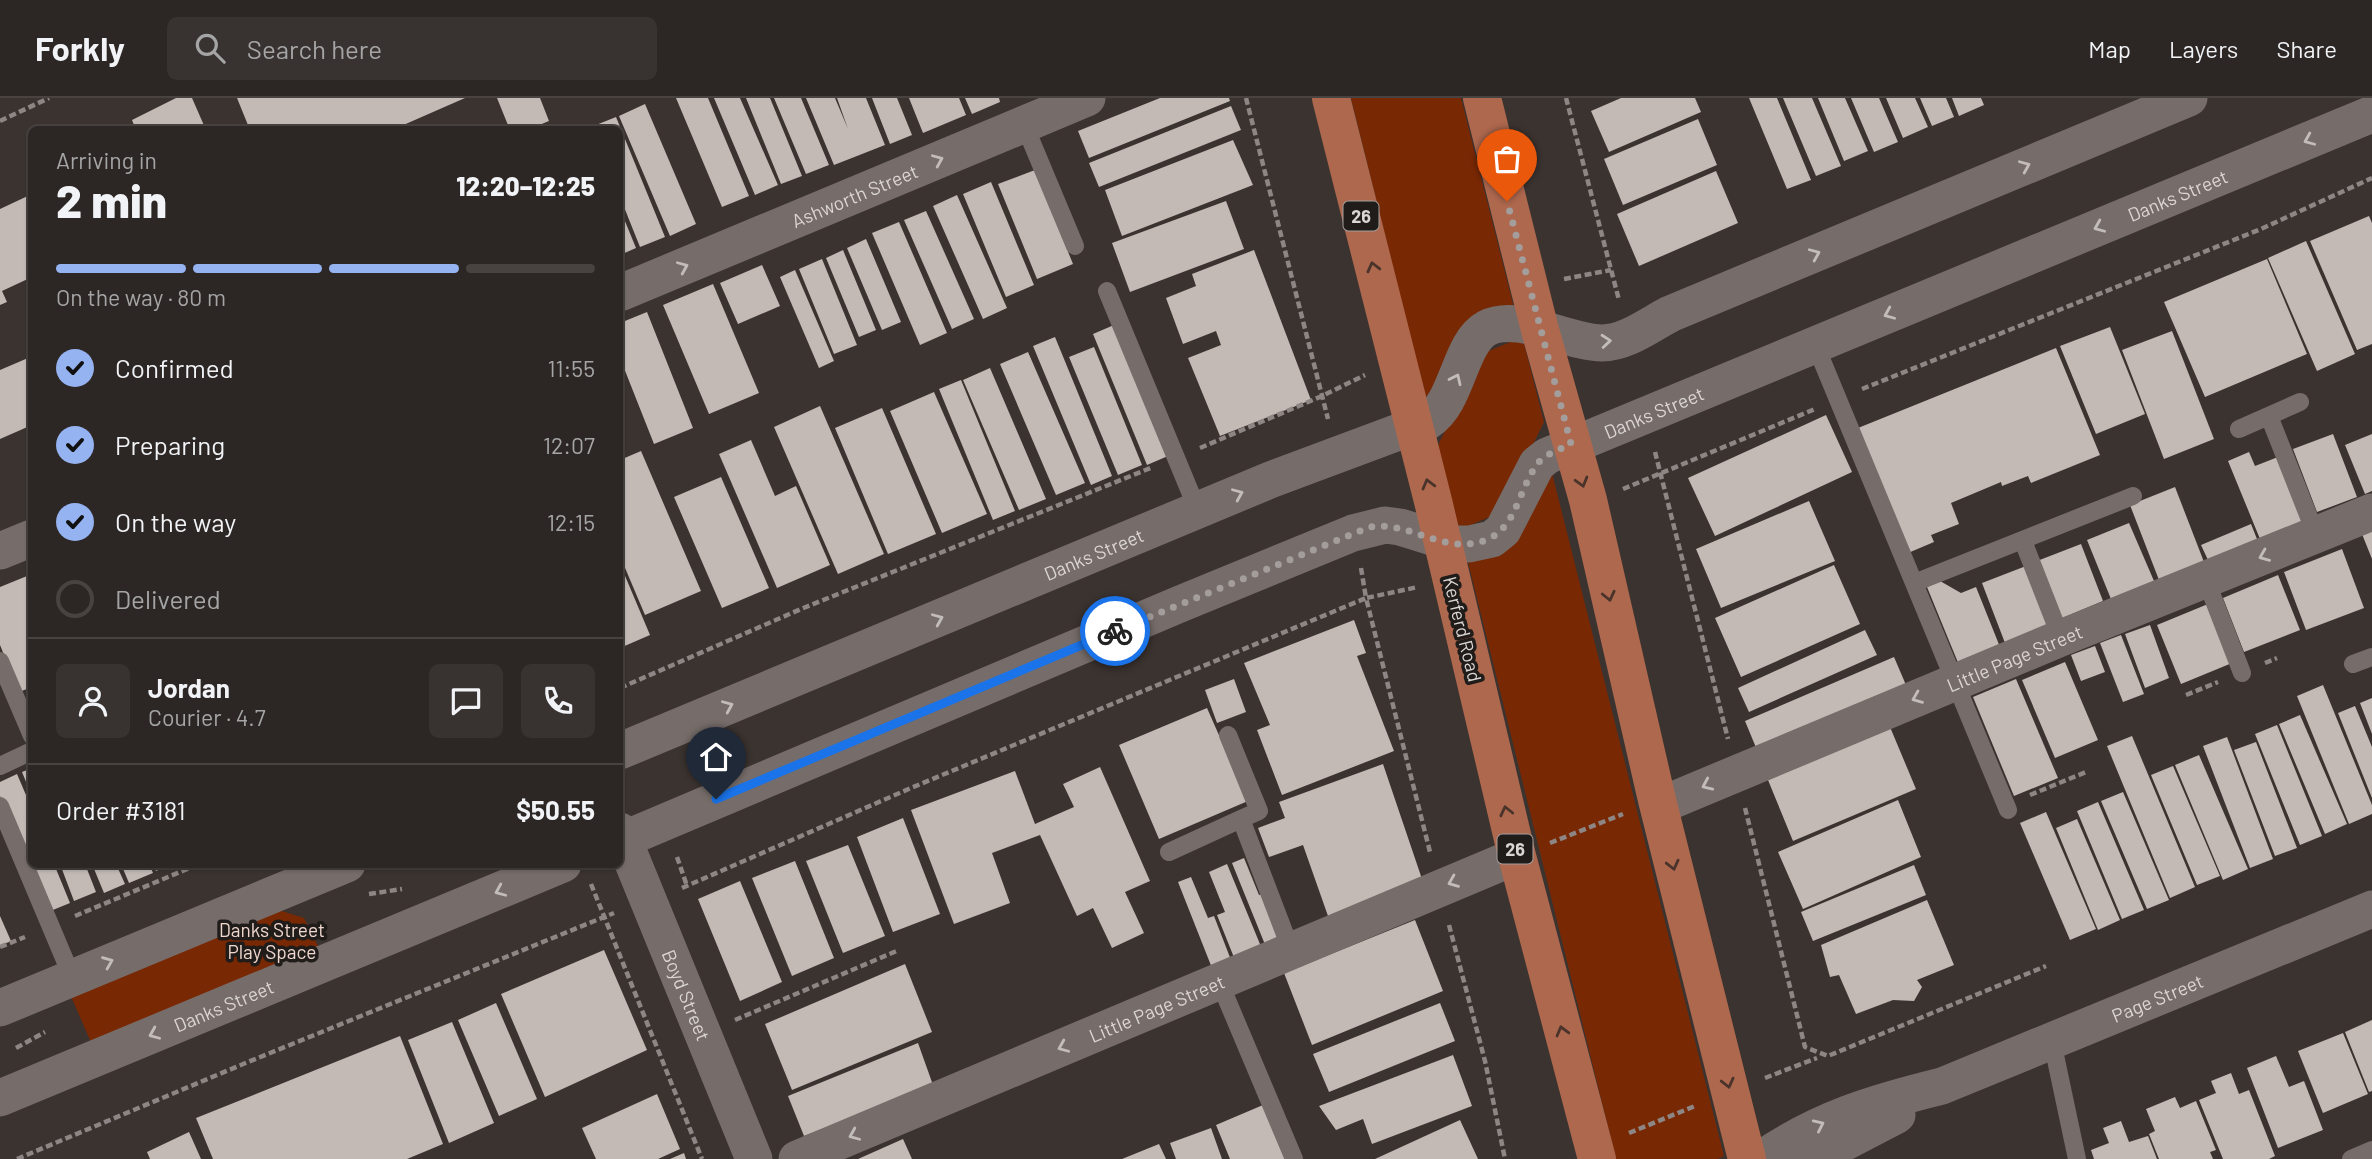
<!DOCTYPE html>
<html lang="en">
<head>
<meta charset="utf-8">
<style>
  :root { --surface:#2c2624; --page:#383231; --text:#f1f3f6; --muted:#a6a5a6; --line:#484341; --accent:#95b2f1 }
  body { margin:0; font-family:Barlow,sans-serif; background:var(--page); color:var(--text); height:100vh; display:flex; flex-direction:column; font-size:26px; white-space:nowrap }
  * { box-sizing:border-box; margin:0 }
  p { font-size:23px; color:var(--muted) }
  .icon { flex:none; width:38px; height:38px; fill:none; stroke:currentColor; stroke-width:2; stroke-linecap:round; stroke-linejoin:round }
  .map { position:relative; flex:1; overflow:hidden }
  .side { position:absolute; left:28px; top:28px; width:595px; height:742px; display:flex; flex-direction:column; background:var(--surface); border-radius:10px; box-shadow:0 2px 5px #0004,0 0 0 2px var(--line) }
  .side>* { flex:none }
  .pin { position:absolute; display:grid; place-items:center; width:60px; height:60px; color:#fff; margin:-72px -30px; border-radius:50% 50% 50% 0; rotate:-45deg; box-shadow:0 0 7px #0007 }
  .pin .icon { rotate:45deg }
  .courier { position:absolute; display:grid; place-items:center; width:70px; height:70px; margin:-35px; border:5px solid #1a73e8; border-radius:50%; background:#fff; color:#222; box-shadow:0 2px 9px #0007 }
  .head em { font-style:normal; font-weight:800 }
  .head div { display:flex; flex-direction:column-reverse }
  .head { display:flex; align-items:center; justify-content:space-between; height:119px; padding:0 28px }
  h1 { font-size:46px; font-weight:800; line-height:52px }
  .bar { display:grid; grid-template-columns:repeat(4,1fr); gap:10px 7px; align-content:center; height:84px; padding:0 28px }
  .bar i { height:9px; border-radius:5px; background:var(--line) }
  .bar .selected { background:var(--accent) }
  .bar p { grid-column:span 4 }
  .line { display:flex; align-items:center; gap:18px; padding:0 28px; border-top:2px solid var(--line) }
  .line div { flex:1 }
  .round { display:grid; place-items:center; flex:none; width:74px; height:74px; border-radius:10px; background:var(--page) }
  ol { padding:0 28px; list-style:none }
  li { display:flex; align-items:center; gap:21px; height:77px }
  li p { margin-inline-start:auto }
  li .icon { padding:7px; border-radius:50%; background:var(--accent); color:#111; stroke-width:4 }
  li:last-child { color:var(--muted) }
  li i { width:38px; height:38px; border:4px solid var(--line); border-radius:50% }
  header { display:flex; align-items:center; gap:42px; box-sizing:border-box; height:98px; padding:0 35px; background:var(--surface); border-bottom:2px solid var(--line) }
  header strong { font-size:33px }
  nav { display:flex; gap:38px; margin-inline-start:auto; font-size:24px }
  .search { width:490px; height:63px; background:var(--page); display:flex; align-items:center; gap:18px; box-sizing:border-box; padding:0 24px; border-radius:10px; color:var(--muted); font-size:26px }
  .map>svg:first-child { display:block }
</style>
</head>
<body>
<header>
<strong>Forkly</strong>
<div class="search"><svg class="icon" aria-label="search" viewBox="0 0 24 24"><circle cx="10" cy="10" r="6"/><path d="M15 15l6 6"/></svg>Search here</div>
<nav><a>Map</a><a>Layers</a><a>Share</a></nav>
</header>
<div class="map">
<svg width="2372" height="1061" viewBox="0 0 2372 1061">
  <rect width="100%" height="100%" fill="#3b3330"/>
  <path fill="#792804" d="M1351 0H1461L1514 210 1432 299 1425 298Z
    M1515 242 1524 246 1544 324 1499 415 1461 431 1456 422 1438 349 1439 345 1484 255Z
    M1552 375 1724 1058 1718 1061H1616L1468 464Z
    M272 810 304 820 321 854 93 949 70 896Z"/>
  <path fill="#c3bab6" d="M176 0H192L206 32H136L132 22Z
    M237 0H465L392 32H250Z
    M497 0H540L549 23 527 32H510Z
    M676 0H708L749 98 722 109Z
    M714 0H740L778 87 755 97Z
    M746 0H770L802 78 781 86Z
    M774 0H801L829 67 806 76Z
    M806 0H835L848 31 837 0H866L885 47 834 67Z
    M872 0H897L912 37 890 46Z
    M909 0H959L966 17 923 35Z
    M965 0H999L1000 4 972 16Z
    M1160 0H1229L1230 3 1089 60 1078 33Z
    M1621 0H1695L1701 14 1609 54 1591 13Z
    M1749 0H1777L1811 82 1787 91Z
    M1783 0H1812L1841 68 1816 78Z
    M1818 0H1845L1868 53 1844 63Z
    M1851 0H1879L1898 44 1874 54Z
    M1886 0H1915L1928 29 1903 40Z
    M1920 0H1946L1954 19 1932 28Z
    M1952 0H1981L1984 7 1959 18Z
    M645 6 696 126 670 138 619 18Z
    M1231 8 1241 32 1099 89 1089 65Z
    M616 19 665 139 640 149 620 99V32H592L591 29Z
    M1698 21 1717 67 1623 107 1604 61Z
    M1233 42 1253 87 1122 138 1105 92Z
    M1035 72 1073 166 1037 181 998 86Z
    M1716 73 1738 125 1639 168 1617 116Z
    M991 84 1034 187 1006 199 963 96Z
    M32 96V179L2 193 7 204 0 207V111Z
    M957 97 1007 210 983 221 933 108Z
    M1226 103 1244 151 1130 194 1112 145Z
    M620 111 636 150 620 157Z
    M926 113 974 221 952 231 904 122Z
    M2369 118 2372 125V246L2357 252 2310 143Z
    M899 124 947 235 920 247 872 135Z
    M866 141 901 224 882 232 847 150Z
    M2306 143 2355 256 2317 273 2268 160Z
    M843 152 876 232 859 239 826 160Z
    M1254 152 1311 302 1220 338 1188 260 1221 247 1216 233 1183 246 1166 200 1196 188 1192 176Z
    M822 161 857 247 834 256 799 171Z
    M2267 161 2307 256 2205 299 2164 204Z
    M762 167 780 208 738 226 720 185Z
    M795 172 834 263 819 270 780 179Z
    M713 186 759 295 709 316 663 207Z
    M647 214 693 330 654 346 620 260V225Z
    M1114 227 1168 358 1147 367 1093 236Z
    M2110 229 2145 316 2096 336 2060 248Z
    M2172 233 2214 341 2164 361 2122 252Z
    M1055 239 1112 378 1091 387 1033 248Z
    M1094 249 1142 367 1118 377 1069 259Z
    M2056 250 2100 357 2031 385 2028 378 2002 388 2001 384 1951 405 1959 426 1931 437 1934 444 1908 455 1858 330Z
    M1028 254 1085 385 1056 397 1000 266Z
    M28 260 32 268V327L0 341V272Z
    M990 270 1046 401 1019 412 963 282Z
    M961 282 1015 413 993 422 939 291Z
    M934 294 987 416 942 435 890 313Z
    M820 308 884 456 838 476 774 329Z
    M882 310 936 436 888 456 835 330Z
    M1826 317 1852 374 1715 438 1688 380Z
    M2333 336 2357 399 2317 414 2293 351Z
    M2372 336V393L2365 396 2345 347Z
    M751 342 775 398 796 388 830 467 777 490 719 356Z
    M641 353 701 493 645 517 620 458V362Z
    M2249 354 2255 368 2278 359 2304 424 2260 441 2228 363Z
    M721 379 769 490 722 510 674 399Z
    M2175 389 2204 464 2159 482 2130 407Z
    M1809 403 1835 463 1721 510 1696 451Z
    M2129 425 2154 483 2111 501 2087 442Z
    M2251 426 2257 441 2208 462 2201 447Z
    M2372 426V461L2360 431Z
    M2081 446 2103 503 2060 521 2037 463Z
    M2342 451 2364 510 2306 532 2284 474Z
    M620 466 650 537 620 550Z
    M1834 467 1860 526 1741 579 1715 520Z
    M2026 468 2049 527 2005 545 1982 485Z
    M32 476V589L19 594 0 547V489Z
    M2278 477 2300 532 2244 554 2223 500Z
    M1940 483 1961 495 1976 489 2000 549 1959 567 1927 489Z
    M2208 506 2232 565 2181 586 2157 527Z
    M1354 522 1366 555 1357 558 1394 653 1282 697 1257 632 1270 627 1244 565Z
    M2150 527 2169 580 2145 590 2125 536Z
    M1865 532 1877 557 1749 614 1738 590Z
    M2121 537 2144 596 2123 604 2100 545Z
    M2095 548 2105 574 2081 583 2071 557Z
    M1894 559 1906 587 1757 652 1745 623Z
    M2065 564 2098 642 2055 660 2022 582Z
    M1234 581 1246 614 1217 625 1205 592Z
    M2016 581 2058 680 2014 698 1973 599Z
    M2323 587 2372 707V716L2349 726 2297 598Z
    M2372 600V636L2360 605Z
    M2355 608 2372 649V700L2338 615Z
    M1207 610 1248 703 1159 741 1119 647Z
    M2300 617 2347 726 2325 736 2279 626Z
    M2277 627 2322 738 2300 747 2255 636Z
    M1890 629 1916 691 1793 743 1768 682Z
    M2132 638 2195 789 2170 800 2107 648Z
    M2227 639 2273 761 2250 770 2203 648Z
    M2256 644 2297 750 2275 758 2234 652Z
    M2199 657 2248 771 2223 782 2175 667Z
    M1383 666 1423 784 1328 818 1303 747 1269 759 1258 730 1285 720 1279 704Z
    M2173 668 2220 778 2197 787 2151 677Z
    M1100 669 1150 783 1125 794 1144 835 1112 850 1093 810 1077 818 1040 737 992 755 1010 805 954 826 911 712 1015 673 1035 726 1074 709 1063 686Z
    M32 670V696H31L22 674Z
    M17 676 32 711V766H54L70 805 48 814 0 698V684Z
    M2123 694 2169 802 2147 811 2101 703Z
    M1898 702 1921 759 1803 811 1778 754Z
    M2098 704 2144 812 2122 821 2077 713Z
    M2046 714 2096 831 2070 842 2020 725Z
    M903 720 940 816 893 834 857 739Z
    M2077 721 2120 822 2098 832 2056 730Z
    M848 747 885 838 843 855 806 763Z
    M1244 760 1259 797 1268 794 1286 840 1266 849 1232 765Z
    M795 763 834 860 792 878 752 780Z
    M60 766H85L96 794 74 803Z
    M92 766H116L125 786 104 795Z
    M121 766H149L153 775 129 785Z
    M153 766H171L156 773Z
    M1227 766 1262 851 1235 862 1217 817 1225 814 1209 774Z
    M1914 767 1926 797 1813 843 1801 814Z
    M1191 779 1208 820 1214 818 1231 862 1212 870 1178 784Z
    M740 783 782 884 740 903 698 801Z
    M1927 802 1954 867 1917 882 1922 889 1914 903 1893 902 1856 916 1839 877 1830 879 1821 847Z
    M0 818 11 843 0 848Z
    M1415 822 1443 893 1312 947 1284 875Z
    M604 852 647 952 545 999 501 896Z
    M905 866 932 934 792 992 765 926Z
    M496 905 537 1001 499 1018 458 922Z
    M1440 905 1455 943 1329 994 1313 956Z
    M2372 922V993L2369 994 2345 934Z
    M452 924 494 1025 449 1045 408 942Z
    M2343 935 2368 996 2323 1015 2298 953Z
    M400 938 443 1046 407 1061H213L196 1020Z
    M918 945 933 987 804 1038 788 998Z
    M1453 957 1472 1008 1372 1046 1363 1021 1336 1032 1319 1008Z
    M2276 958 2289 989 2304 983 2323 1032 2278 1050 2247 970Z
    M2231 975 2239 996 2249 992 2275 1058 2269 1061H2223L2199 1002 2216 995 2211 983Z
    M657 996 680 1051 658 1061H596L582 1030Z
    M2175 999 2180 1010 2196 1003 2216 1052 2210 1054 2213 1061H2159L2149 1036 2155 1033 2146 1011Z
    M1263 1007 1285 1061H1230L1216 1027Z
    M1460 1022 1478 1061H1375Z
    M2121 1023 2129 1044 2148 1038 2157 1061H2094L2091 1052 2109 1045 2103 1030Z
    M1211 1030 1222 1061H1176L1170 1045Z
    M189 1034 201 1061H150L147 1054Z
    M903 1041 912 1061H858Z
    M1159 1046 1166 1061H1122Z
    M684 1055 686 1061H670Z"/>
  <g fill="none" stroke-linecap="round" stroke-linejoin="round">
    <path stroke="#8d8684" stroke-width="4.5" stroke-dasharray="7 3.5" stroke-linecap="butt" d="M1246 0 1328 321
      M1566 0 1619 202
      M0 23 49 0
      M1564 181 1611 172
      M1862 291 2261 131 2372 80
      M1200 350 1322 298 1365 277
      M1655 354 1728 641
      M1623 391 1815 311
      M1361 470 1366 500 1418 489
      M2265 565 2277 560
      M620 590 801 511 1153 369
      M2186 597 2218 584
      M2030 697 2086 674
      M1745 710 1805 949 1828 958 2046 868
      M1550 745 1623 716
      M677 759 687 788
      M591 786 702 1061
      M682 790 911 690 1366 500 1430 754
      M369 796 402 791
      M75 818 199 766
      M1449 827 1485 963 1505 1061
      M0 849 25 839
      M735 922 899 852
      M16 950 45 934
      M1765 980 1817 960
      M1629 1035 1695 1008
      M17 1061 248 964 614 815"/>
    <path stroke="#766d6a" stroke-width="18" d="M1024 26 1075 148
      M1107 193 1198 413
      M1815 246 2008 712
      M2269 318 2316 437
      M2239 331 2300 304
      M2023 443 2061 540
      M2206 482 2242 575
      M1914 485 2133 398
      M0 563 32 638
      M2353 566 2372 559
      M1228 637 1259 713 1241 721 1291 852
      M0 668 32 653
      M0 708 72 879
      M1169 754 1241 721
      M1219 883 1294 1061
      M2052 943 2077 1061
      M2351 1061 2372 1052"/>
    <g stroke="#766d6a" stroke-width="37">
      <path id="s1" d="M620 195 1087 0"/>
      <path d="M0 453 32 440"/>
      <path id="s2" d="M620 653 1270 382 1428 323C1458 304 1459 245 1487 230 1518 214 1568 245 1602 245 1626 245 1649 227 1670 216L2189 0"/>
      <path id="s3" d="M1659 708 2061 540 2372 414"/>
      <path id="s4" d="M620 733 754 1061"/>
      <path id="s5" d="M620 743 1180 506 1353 435 1385 427 1400 429 1455 446H1469L1492 441 1503 432 1537 366 1547 358 2372 16"/>
      <path d="M0 910 347 766"/>
      <path id="s6" d="M0 1000 563 766"/>
      <path id="s7" d="M797 1061 1517 758"/>
      <path id="s8" d="M1761 1061C1820 1021 1873 1005 1942 988L2372 811"/>
      <path d="M1800 1061 1830 1052 1897 1017"/>
    </g>
    <path stroke="#ae684e" stroke-width="38" d="M1331 0 1434 407 1517 758 1597 1061
      M1482 0 1540 232 1588 402 1657 702 1747 1061"/>
  </g>
  <defs><path id="oneway-chevron" d="M-2-3.5L2.5 0L-2 3.5" fill="none" stroke-width="1.6" stroke-linecap="round" stroke-linejoin="round" transform="scale(1.75)"/></defs>
  <g stroke="#c2bcba">
    <use href="#oneway-chevron" transform="translate(2309 42) rotate(157)"/>
    <use href="#oneway-chevron" transform="translate(938 62) rotate(-23)"/>
    <use href="#oneway-chevron" transform="translate(2025 68) rotate(-23)"/>
    <use href="#oneway-chevron" transform="translate(2099 129) rotate(157)"/>
    <use href="#oneway-chevron" transform="translate(1815 156) rotate(-23)"/>
    <use href="#oneway-chevron" transform="translate(683 169) rotate(-23)"/>
    <use href="#oneway-chevron" transform="translate(1889 216) rotate(157)"/>
    <use href="#oneway-chevron" transform="translate(1606 243) rotate(-5)"/>
    <use href="#oneway-chevron" transform="translate(1456 281) rotate(-65)"/>
    <use href="#oneway-chevron" transform="translate(1238 396) rotate(-23)"/>
    <use href="#oneway-chevron" transform="translate(2264 458) rotate(158)"/>
    <use href="#oneway-chevron" transform="translate(938 521) rotate(-23)"/>
    <use href="#oneway-chevron" transform="translate(1917 600) rotate(158)"/>
    <use href="#oneway-chevron" transform="translate(728 608) rotate(-23)"/>
    <use href="#oneway-chevron" transform="translate(1707 687) rotate(156)"/>
    <use href="#oneway-chevron" transform="translate(1453 784) rotate(158)"/>
    <use href="#oneway-chevron" transform="translate(500 793) rotate(157)"/>
    <use href="#oneway-chevron" transform="translate(108 864) rotate(-22)"/>
    <use href="#oneway-chevron" transform="translate(154 936) rotate(157)"/>
    <use href="#oneway-chevron" transform="translate(1063 949) rotate(157)"/>
    <use href="#oneway-chevron" transform="translate(1819 1027) rotate(-25)"/>
    <use href="#oneway-chevron" transform="translate(854 1037) rotate(157)"/>
  </g>
  <g stroke="#4a332a">
    <use href="#oneway-chevron" transform="translate(1373 169) rotate(-104)"/>
    <use href="#oneway-chevron" transform="translate(1582 384) rotate(74)"/>
    <use href="#oneway-chevron" transform="translate(1428 386) rotate(-105)"/>
    <use href="#oneway-chevron" transform="translate(1609 498) rotate(77)"/>
    <use href="#oneway-chevron" transform="translate(1506 713) rotate(-103)"/>
    <use href="#oneway-chevron" transform="translate(1673 767) rotate(76)"/>
    <use href="#oneway-chevron" transform="translate(1562 933) rotate(-105)"/>
    <use href="#oneway-chevron" transform="translate(1728 985) rotate(76)"/>
  </g>
  <g fill="none" stroke-linecap="round" stroke-linejoin="round">
    <path stroke="#a39d9b" stroke-width="7" stroke-dasharray="0 12.6" d="M1115 533 1370 429C1407 423 1438 452 1475 445 1517 438 1516 394 1538 365 1545 356 1561 351 1571 346L1507 103"/>
    <path stroke="#1a73e8" stroke-width="9" d="M716 701 1115 533"/>
  </g>
  <g text-anchor="middle" dominant-baseline="central" stroke-width="7" stroke-linejoin="round" paint-order="stroke">
    <g fill="#1f1c1a" stroke="#a39e9c" stroke-width="2">
      <rect x="1343.5" y="103.5" width="35" height="29" rx="5"/>
      <rect x="1497.5" y="736.5" width="35" height="29" rx="5"/>
    </g>
    <g font-size="18" font-weight="bold" fill="#dbd6d4">
      <text x="1361" y="118">26</text>
      <text x="1515" y="751">26</text>
    </g>
    <g font-size="19" fill="#dbd6d4" stroke="#1f1c1a">
      <text stroke="none"><textPath href="#s5" startOffset="1722">Danks Street</textPath></text>
      <text stroke="none"><textPath href="#s1" startOffset="254">Ashworth Street</textPath></text>
      <text stroke="none"><textPath href="#s5" startOffset="1155">Danks Street</textPath></text>
      <text stroke="none"><textPath href="#s2" startOffset="513">Danks Street</textPath></text>
      <text transform="translate(1463 531) rotate(76)">Kerferd Road</text>
      <text stroke="none"><textPath href="#s3" startOffset="385">Little Page Street</textPath></text>
      <text stroke="none"><textPath href="#s4" startOffset="177">Boyd Street</textPath></text>
      <text stroke="none"><textPath href="#s8" startOffset="429">Page Street</textPath></text>
      <text stroke="none"><textPath href="#s6" startOffset="242">Danks Street</textPath></text>
      <text stroke="none"><textPath href="#s7" startOffset="390">Little Page Street</textPath></text>
    </g>
    <g font-size="19" fill="#f0d7ce" stroke="#1f1c1a">
      <text x="272" y="831">Danks Street<tspan x="272" dy="22">Play Space</tspan></text>
    </g>
  </g>
</svg>
<div class="pin" style="left:1507px;top:103px;background:#ea580c"><svg class="icon" aria-label="bag" viewBox="0 0 24 24"><path d="M5 8h14l-1 12H6zM9 8a3 3 0 0 1 6 0"/></svg></div>
<div class="pin" style="left:716px;top:701px;background:#1f2937"><svg class="icon" aria-label="home" viewBox="0 0 24 24"><path d="M3 11l9-7 9 7M6 9v11h12V9"/></svg></div>
<div class="courier" style="left:1115px;top:533px"><svg class="icon" aria-label="bike" viewBox="0 0 24 24"><circle cx="6" cy="16" r="4"/><circle cx="18" cy="16" r="4"/><path d="M6 16l4-8h5l3 8M10 8l3 8H6M13 5h3"/></svg></div>
<section class="side">
<div class="head"><div><h1>2 min</h1><p>Arriving in</p></div><em>12:20–12:25</em></div>
<div class="bar"><i class="selected"></i><i class="selected"></i><i class="selected"></i><i></i><p>On the way · 80 m</p></div>
<ol>
<li><svg class="icon" aria-label="check" viewBox="0 0 24 24"><path d="M5 12l5 5 9-10"/></svg>Confirmed<p>11:55</p></li>
<li><svg class="icon" aria-label="check" viewBox="0 0 24 24"><path d="M5 12l5 5 9-10"/></svg>Preparing<p>12:07</p></li>
<li><svg class="icon" aria-label="check" viewBox="0 0 24 24"><path d="M5 12l5 5 9-10"/></svg>On the way<p>12:15</p></li>
<li><i></i>Delivered</li>
</ol>
<div class="line" style="height:126px"><a class="round"><svg class="icon" aria-label="person" viewBox="0 0 24 24"><circle cx="12" cy="8" r="4"/><path d="M4 21q1-7 8-7t8 7"/></svg></a><div><b>Jordan</b><p>Courier · 4.7</p></div><a class="round"><svg class="icon" aria-label="chat" viewBox="0 0 24 24"><path d="M4 5h16v11H9l-5 4z"/></svg></a><a class="round"><svg class="icon" aria-label="phone" viewBox="0 0 24 24"><path d="M5 4h4l2 5-3 2q2 4 5 5l2-3 5 2v4C11 20 4 13 5 4z"/></svg></a></div>
<div class="line" style="height:91px"><div>Order #3181</div><b>$50.55</b></div>
</section>
</div>
</body>
</html>
